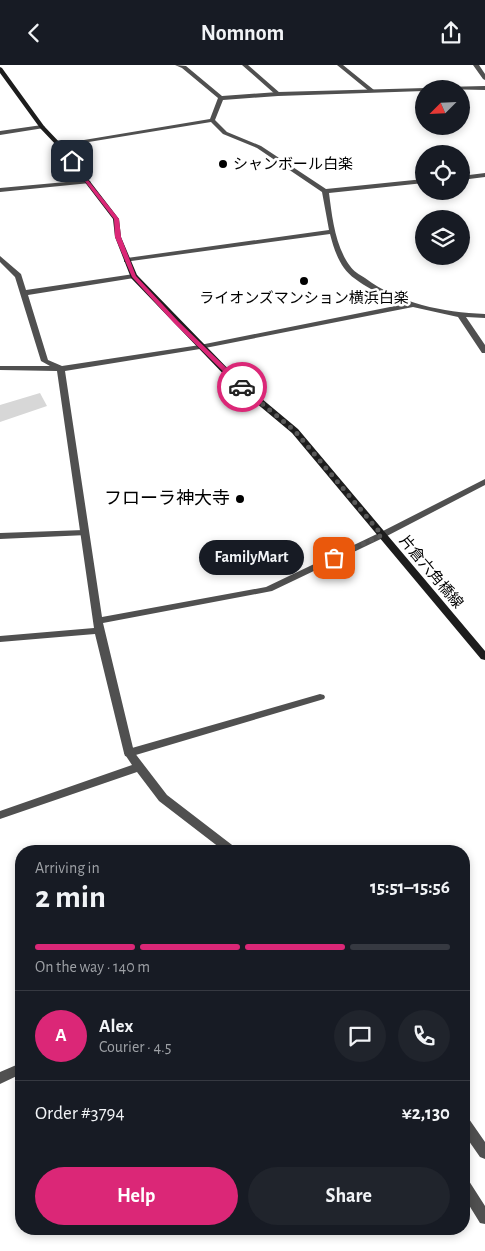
<!DOCTYPE html>
<html lang="en">
<head>
<meta charset="utf-8">
<style>
  :root { --surface:#171b24; --page:#20242c; --text:#f1f3f6; --muted:#9ea1a6; --line:#363941; --accent:#db2777 }
  body { margin:0; font-family:"Alegreya Sans","Noto Sans JP",sans-serif; background:var(--page); color:var(--text); height:100vh; display:flex; flex-direction:column; font-size:19px; white-space:nowrap }
  * { box-sizing:border-box; margin:0 }
  p { font-size:16px; color:var(--muted) }
  .icon { flex:none; width:28px; height:28px; fill:none; stroke:currentColor; stroke-width:2; stroke-linecap:round; stroke-linejoin:round }
  .map { position:relative; flex:1; overflow:hidden }
  .sheet { position:absolute; left:15px; top:780px; width:455px; height:390px; display:flex; flex-direction:column; background:var(--surface); border-radius:20px; box-shadow:0 2px 8px #0003 }
  .sheet>* { flex:none }
  .needle { width:32px; rotate:246deg }
  .controls { position:absolute; left:415px; top:15px; display:grid; gap:10px }
  .controls a { display:grid; place-items:center; width:55px; height:55px; border-radius:50%; background:var(--surface); box-shadow:0 2px 8px #0003; font-size:25px }
  .pin { position:absolute; display:grid; place-items:center; width:42px; height:42px; color:#fff; margin:-21px; border-radius:10px; box-shadow:0 2px 8px #0006 }
  .courier { position:absolute; display:grid; place-items:center; width:50px; height:50px; margin:-25px; border:4px solid #db2777; border-radius:50%; background:#fff; color:#222; box-shadow:0 1px 6px #0007 }
  .bubble { position:absolute; height:35px; border-radius:18px; background:var(--surface); box-shadow:0 2px 8px #0003; font-size:16px; font-weight:600; line-height:35px; text-align:center }
  .summary em { font-style:normal; font-weight:600 }
  .summary div { display:flex; flex-direction:column-reverse }
  .summary { display:flex; align-items:center; justify-content:space-between; height:85px; padding:0 20px }
  h1 { font-size:32px; font-weight:600; line-height:38px }
  .bar { display:grid; grid-template-columns:repeat(4,1fr); gap:8px 5px; align-content:center; height:60px; padding:0 20px }
  .bar i { height:6px; border-radius:4px; background:var(--line) }
  .bar .current { background:var(--accent) }
  .bar p { grid-column:span 4 }
  .line { display:flex; align-items:center; gap:12px; padding:0 20px; border-top:1px solid var(--line) }
  .line div { flex:1 }
  .round { display:grid; place-items:center; flex:none; width:52px; height:52px; border-radius:26px; background:var(--page) }
  .action { display:flex; gap:10px; margin-top:auto; padding:10px 20px }
  .action a { flex:1; height:58px; border-radius:30px; background:var(--accent); color:#fff; font-size:20px; font-weight:600; line-height:58px; text-align:center }
  .action a+a { background:var(--page); color:var(--text) }
  header { display:flex; justify-content:space-between; align-items:center; height:65px; padding:0 20px; background:var(--surface); font-size:22px; font-weight:600 }
  .map>svg:first-child { display:block }
</style>
</head>
<body>
<header><svg class="icon" aria-label="back" viewBox="0 0 24 24"><path d="M15 5l-7 7 7 7"/></svg>Nomnom<svg class="icon" aria-label="share" viewBox="0 0 24 24"><path d="M12 15V3M7 8l5-5 5 5M5 13v7h14v-7"/></svg></header>
<div class="map">
<svg width="485" height="1186" viewBox="0 0 485 1186">
  <rect width="100%" height="100%" fill="#fff"/>
  <path fill="#d7d7d7" d="M40 328 47 341 0 357V340Z"/>
  <g fill="none" stroke-linecap="round" stroke-linejoin="round">
    <path fill="#505050" fill-rule="evenodd" d="M242 0H248L280 28V30H276Z
      M337 0H343L374 25V27H370Z
      M84 465 89 468 87 470 0 474V468Z
      M320 629 324 630 325 632 324 634 129 692 125 691 124 688 125 685Z"/>
    <path fill="#505050" fill-rule="evenodd" d="M175 0 186 1 222 31 278 27 426 23 424 26 278 31 223 35 215 55 227 67 261 81 326 124 424 114V118L329 128C332 151 335 181 350 201 353 206 360 210 365 213 400 239 442 247 485 249V253L466 252 485 280V288H482L458 252 413 242 200 284 65 306 102 552 266 522 379 468 485 414V420L385 472 272 526 103 558 134 687 167 730 236 783 238 786H224L159 736 137 707 0 754V746L132 700 124 688 95 569 0 577V571L94 563 57 306 0 305V301H50L41 296 15 212 0 197V191L21 209 26 225 134 209 138 211 134 213 28 230 48 295 62 301 200 280 405 239C388 233 354 218 344 203 337 193 333 181 330 169L124 197V193H127L329 165 322 127 257 83 223 69 211 57 58 82V80L60 79 210 54 218 33 182 3Z
      M473 0H479L485 9V15L483 14Z
      M485 21V25L440 24 443 22Z
      M42 60 45 62 44 63 0 70V66Z
      M485 108V112L461 115V111Z
      M88 115 91 117 90 118 0 127V123Z
      M21 998V1009L0 1019V1007Z
      M464 1052 469 1054 485 1077V1094L480 1092 464 1069Z
      M464 1114 469 1116 485 1141V1159L480 1158 464 1132Z"/>
    <path fill="#1d1d1d" fill-rule="evenodd" d="M0 2 2 3 44 61 62 80 119 154 121 172 137 210 238 314 298 364 485 586V595L481 594 292 368 232 318 131 213 115 172 113 154 58 82 40 63 0 8Z"/>
  </g>
  <path fill="#db2777" d="M72 95 119 154 121 172 136 211 178 256 244 320V323H240L174 258 132 212 115 172 114 154 70 97Z"/>
  <g fill="none" stroke-linecap="round" stroke-linejoin="round">
    <path stroke="#595959" stroke-width="5" stroke-dasharray="0 9" d="M242 322 295 366 382 470 334 493"/>
  </g>
  <g fill="#000" stroke="#fff" stroke-width="2">
    <circle cx="223" cy="99" r="5"/>
    <circle cx="304" cy="216" r="5"/>
    <circle cx="240" cy="434" r="5"/>
  </g>
  <g text-anchor="middle" dominant-baseline="central" stroke-width="5" stroke-linejoin="round" paint-order="stroke">
    <g font-size="15" fill="#000" stroke="#fff" text-anchor="start">
      <text x="233" y="99">シャンボール白楽</text>
      <text x="304" y="233" text-anchor="middle">ライオンズマンション横浜白楽</text>
    </g>
    <g font-size="15" fill="#000" stroke="#fff">
      <text transform="translate(431 507) rotate(50)">片倉六角橋線</text>
    </g>
    <g font-size="18" fill="#000" stroke="#fff" text-anchor="end">
      <text x="230" y="434">フローラ神大寺</text>
    </g>
  </g>
</svg>
<div class="controls">
<a><svg class="needle" viewBox="-14 -14 28 28"><path d="M0-13l5 13h-10z" fill="#e53935"/><path d="M0 13l5-13h-10z" fill="#9ea1a6"/></svg></a>
<a><svg class="icon" aria-label="locate" viewBox="0 0 24 24"><circle cx="12" cy="12" r="6"/><path d="M12 2v4M12 18v4M2 12h4M18 12h4"/></svg></a>
<a><svg class="icon" aria-label="layers" viewBox="0 0 24 24"><path d="M12 4l9 5-9 5-9-5zM3 14l9 5 9-5"/></svg></a>
</div>
<div class="pin" style="left:334px;top:493px;background:#ea580c"><svg class="icon" aria-label="bag" viewBox="0 0 24 24"><path d="M5 8h14l-1 12H6zM9 8a3 3 0 0 1 6 0"/></svg></div>
<div class="pin" style="left:72px;top:96px;background:#1f2937"><svg class="icon" aria-label="home" viewBox="0 0 24 24"><path d="M3 11l9-7 9 7M6 9v11h12V9"/></svg></div>
<div class="courier" style="left:242px;top:322px"><svg class="icon" aria-label="car" viewBox="0 0 24 24"><path d="M5 17H2v-5l4-1 3-4h7l3 4 3 1v5h-3M9 17h6M6 11h13"/><circle cx="7" cy="17" r="2"/><circle cx="17" cy="17" r="2"/></svg></div>
<div class="bubble" style="left:199px;top:475px;width:105px">FamilyMart</div>
<section class="sheet">
<div class="summary"><div><h1>2 min</h1><p>Arriving in</p></div><em>15:51–15:56</em></div>
<div class="bar"><i class="current"></i><i class="current"></i><i class="current"></i><i></i><p>On the way · 140 m</p></div>
<div class="line" style="height:90px"><b class="round" style="background:var(--accent);color:#fff">A</b><div><b>Alex</b><p>Courier · 4.5</p></div><a class="round"><svg class="icon" aria-label="chat" viewBox="0 0 24 24"><path d="M4 5h16v11H9l-5 4z"/></svg></a><a class="round"><svg class="icon" aria-label="phone" viewBox="0 0 24 24"><path d="M5 4h4l2 5-3 2q2 4 5 5l2-3 5 2v4C11 20 4 13 5 4z"/></svg></a></div>
<div class="line" style="height:65px"><div>Order #3794</div><b>¥2,130</b></div>
<div class="action"><a>Help</a><a>Share</a></div>
</section>
</div>
</body>
</html>
